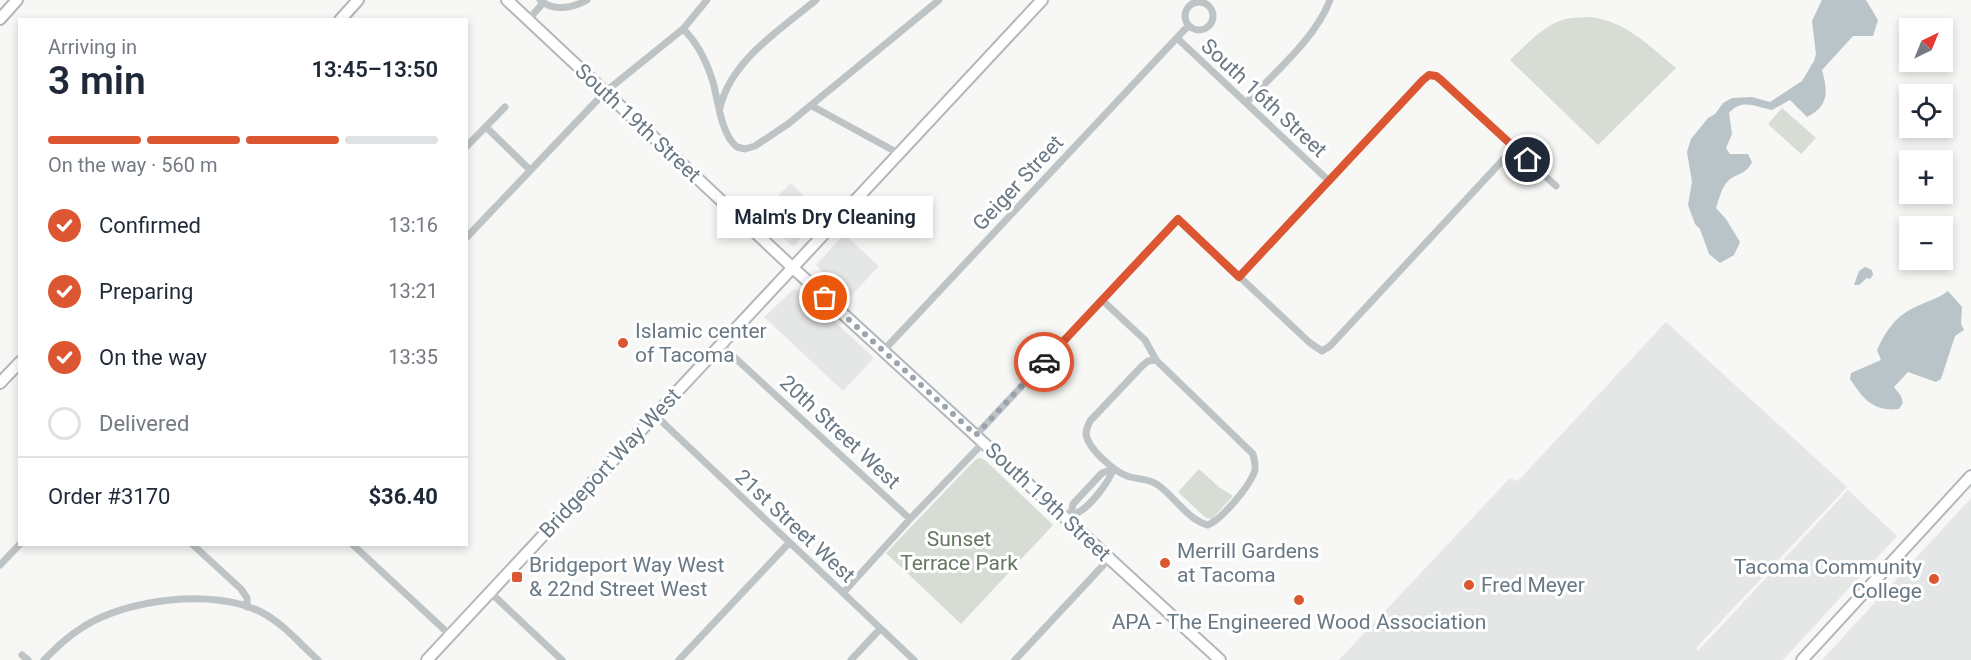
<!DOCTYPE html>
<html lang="en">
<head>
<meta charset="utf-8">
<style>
  :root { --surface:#fff; --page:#f2f2f3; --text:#1f2937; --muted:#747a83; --line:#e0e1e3; --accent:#dc5631 }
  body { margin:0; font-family:Roboto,sans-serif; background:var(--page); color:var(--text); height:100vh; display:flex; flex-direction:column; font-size:22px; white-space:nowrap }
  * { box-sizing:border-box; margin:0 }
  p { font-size:20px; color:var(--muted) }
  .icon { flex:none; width:33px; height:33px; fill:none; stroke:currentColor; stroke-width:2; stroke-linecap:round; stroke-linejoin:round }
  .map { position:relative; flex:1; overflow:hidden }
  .side { position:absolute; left:18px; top:18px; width:450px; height:528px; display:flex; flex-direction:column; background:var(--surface); border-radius:0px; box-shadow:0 3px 9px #0003 }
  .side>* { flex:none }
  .needle { width:39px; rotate:43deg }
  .fabs { position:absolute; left:1899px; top:18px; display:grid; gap:12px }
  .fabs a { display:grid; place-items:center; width:54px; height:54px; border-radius:0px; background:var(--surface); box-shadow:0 3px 9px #0003; font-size:30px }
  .pin { position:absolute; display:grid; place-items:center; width:51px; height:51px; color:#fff; margin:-26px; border:3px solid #fff; border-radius:50%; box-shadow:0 2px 6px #0007 }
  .courier { position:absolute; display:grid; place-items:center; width:60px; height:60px; margin:-30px; border:4px solid #dc5631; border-radius:50%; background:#fff; color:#222; box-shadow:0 2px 8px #0007 }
  .bubble { position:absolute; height:42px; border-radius:0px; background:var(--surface); box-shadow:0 3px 9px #0003; font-size:20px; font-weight:600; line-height:42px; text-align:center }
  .head em { font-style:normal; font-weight:600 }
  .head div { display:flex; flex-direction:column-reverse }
  .head { display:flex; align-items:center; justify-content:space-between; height:102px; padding:0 30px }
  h1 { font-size:39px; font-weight:600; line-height:45px }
  .bar { display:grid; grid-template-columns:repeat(4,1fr); gap:9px 6px; align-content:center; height:72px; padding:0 30px }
  .bar i { height:8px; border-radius:4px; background:var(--line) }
  .bar .active { background:var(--accent) }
  .bar p { grid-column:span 4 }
  .line { display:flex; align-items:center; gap:15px; padding:0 30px; border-top:2px solid var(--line) }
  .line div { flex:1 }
  ol { padding:0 30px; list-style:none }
  li { display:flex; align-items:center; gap:18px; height:66px }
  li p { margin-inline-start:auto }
  li .icon { padding:6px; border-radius:50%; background:var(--accent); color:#fff; stroke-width:4 }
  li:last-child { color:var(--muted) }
  li i { width:33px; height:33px; border:3px solid var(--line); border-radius:50% }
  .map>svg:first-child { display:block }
</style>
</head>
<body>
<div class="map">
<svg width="1971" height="660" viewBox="0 0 1971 660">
  <rect width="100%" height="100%" fill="#f7f7f5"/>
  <path fill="#e5e6e6" d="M791 183 823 215 795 245H791L759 215Z
    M844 234 879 266 849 298 816 265Z
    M794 289 802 291 874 358 843 391 764 317Z
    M1666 322 1847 487 1696 648 1698 651 1848 490 1897 536 1783 660H1339L1510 478 1518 481Z
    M1971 498V660H1822Z"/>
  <path fill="#d7dcd4" d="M1589 17C1625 20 1649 46 1676 68L1598 145 1510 60C1526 45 1544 25 1565 19 1572 17 1582 18 1589 17Z
    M1782 108 1816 138 1801 154 1768 124Z
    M979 458 985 460 1053 525 961 624 886 553 975 460Z
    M1199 469 1219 487 1233 496 1212 519 1206 518 1178 492Z"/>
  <path fill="#b8c4c8" d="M1822 0H1866L1878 20 1873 36H1853L1822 70C1828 92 1829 106 1807 117L1790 100 1772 110C1755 107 1742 98 1729 113L1732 134 1726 148 1730 154H1748L1752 162C1746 175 1739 172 1729 180 1722 186 1719 199 1716 208L1726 219 1740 242 1734 255 1720 263 1709 254 1700 229 1695 224 1688 205 1692 182 1687 152 1691 139 1708 118 1715 114 1723 103 1732 98 1752 97 1770 102 1802 81 1814 61 1816 54 1812 21Z
    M1865 267 1872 270 1873 275 1870 279 1867 278 1859 285H1854L1859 271Z
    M1948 291 1962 307 1961 324 1964 330 1955 336 1941 379 1936 382 1908 372 1894 387 1901 396 1903 403 1899 409C1872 412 1863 398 1850 379L1851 373 1881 360 1877 350C1885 332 1895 317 1913 308 1925 302 1938 299 1948 291Z"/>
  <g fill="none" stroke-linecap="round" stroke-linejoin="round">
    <defs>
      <path id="secondary" d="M507 0 792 267
        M0 19 17 0
        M340 20 358 0
        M0 383 20 362
        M1802 660 1971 476"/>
      <path id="primary" d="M792 267 1220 660
        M427 660 1042 0"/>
    </defs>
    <use href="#secondary" stroke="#b1b7bb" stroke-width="14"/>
    <use href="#primary" stroke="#b2b7bb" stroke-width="14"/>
    <path stroke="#bec3c6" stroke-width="7" d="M540 0C553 12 573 8 587 0
      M1185 16a14 14 0 1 1 28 0a14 14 0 1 1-28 0Z
      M528 20 543 3
      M683 29C697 42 707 63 713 82 718 100 721 135 737 147L745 149 755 146 788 124 939 0
      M1177 38 1329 181
      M1246 103C1273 74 1316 38 1330 0
      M812 106 898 153
      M720 108C730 61 781 29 816 0
      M486 127 530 170
      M466 147 505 107
      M466 238 605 92 683 29 707 0
      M1239 277 1423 80C1430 74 1434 74 1440 79L1556 186
      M1102 300 1145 340 1156 360 1253 454C1254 460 1257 467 1254 473 1248 488 1222 519 1208 525 1188 520 1175 497 1158 485 1149 478 1138 480 1127 476 1114 471 1088 449 1086 434 1086 429 1088 426 1090 421L1142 366 1148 361 1156 360
      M720 344 910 519
      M884 350 1188 26
      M655 415 914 660
      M976 435 1178 219 1310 343 1322 351 1330 346 1514 148
      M1071 515 1073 504 1102 473 1113 469
      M1066 519C1071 514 1074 515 1079 512 1090 506 1110 481 1113 469
      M192 544 241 589 247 598V607
      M352 544 450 635
      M0 565 20 544
      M490 592 562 660
      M843 593 910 519 983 443
      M22 655 28 660
      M44 660C56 648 68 636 83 627 127 599 213 588 261 612 283 623 300 644 318 660
      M679 660 789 543
      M851 660 880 629
      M1015 660 1109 559"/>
    <use href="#secondary" stroke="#fff" stroke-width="10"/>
    <use href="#primary" stroke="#fff" stroke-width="10"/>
  </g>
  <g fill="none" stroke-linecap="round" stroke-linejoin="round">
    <path stroke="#9aa4ac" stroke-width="6" stroke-dasharray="0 10.8" d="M825 298 976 435 1044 362"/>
    <path stroke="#dc5631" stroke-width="8" d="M1044 362 1178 219 1239 277 1423 80 1429 75 1436 76 1440 79 1528 160"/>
  </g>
  <g fill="#dc5631" stroke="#fff" stroke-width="2">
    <circle cx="623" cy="343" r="6"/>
    <circle cx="1165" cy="563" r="6"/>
    <rect x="511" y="571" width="12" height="12" rx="3"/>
    <circle cx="1934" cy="579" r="6"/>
    <circle cx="1469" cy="585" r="6"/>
    <circle cx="1299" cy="600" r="6"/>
  </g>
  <g text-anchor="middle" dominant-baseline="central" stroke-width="6" stroke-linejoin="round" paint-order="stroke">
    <g font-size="21" fill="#687884" stroke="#fff">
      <text transform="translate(1264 98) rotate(43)">South 16th Street</text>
      <text transform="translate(638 123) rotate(43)">South 19th Street</text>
      <text transform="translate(1018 183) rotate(-47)">Geiger Street</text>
      <text transform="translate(840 432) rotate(43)">20th Street West</text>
      <text transform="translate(610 463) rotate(-47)">Bridgeport Way West</text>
      <text transform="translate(1048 502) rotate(43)">South 19th Street</text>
      <text transform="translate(795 526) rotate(43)">21st Street West</text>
    </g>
    <g font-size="21" fill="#687884" stroke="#fff" text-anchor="start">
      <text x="635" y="331">Islamic center<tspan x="635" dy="24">of Tacoma</tspan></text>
      <text x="1177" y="551">Merrill Gardens<tspan x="1177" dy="24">at Tacoma</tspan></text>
      <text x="529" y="565">Bridgeport Way West<tspan x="529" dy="24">&amp; 22nd Street West</tspan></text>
      <text x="1922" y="567" text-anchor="end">Tacoma Community<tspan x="1922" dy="24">College</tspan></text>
      <text x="1481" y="585">Fred Meyer</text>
      <text x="1299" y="622" text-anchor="middle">APA - The Engineered Wood Association</text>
    </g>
    <g font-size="21" fill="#667762" stroke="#fff">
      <text x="959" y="539">Sunset<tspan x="959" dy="24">Terrace Park</tspan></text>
    </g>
  </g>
</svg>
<div class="fabs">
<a><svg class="needle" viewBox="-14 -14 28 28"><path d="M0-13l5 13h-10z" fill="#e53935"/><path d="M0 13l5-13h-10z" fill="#747a83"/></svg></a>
<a><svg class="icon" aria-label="locate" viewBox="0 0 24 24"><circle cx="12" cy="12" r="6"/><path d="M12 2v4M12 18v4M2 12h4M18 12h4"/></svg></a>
<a>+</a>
<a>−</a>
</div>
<div class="pin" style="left:825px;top:298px;background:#ea580c"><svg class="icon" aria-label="bag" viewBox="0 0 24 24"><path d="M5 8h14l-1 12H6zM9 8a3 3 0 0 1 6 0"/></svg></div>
<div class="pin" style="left:1528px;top:160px;background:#1f2937"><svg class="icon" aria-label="home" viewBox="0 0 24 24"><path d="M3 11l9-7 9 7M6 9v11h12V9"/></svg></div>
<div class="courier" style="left:1044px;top:362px"><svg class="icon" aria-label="car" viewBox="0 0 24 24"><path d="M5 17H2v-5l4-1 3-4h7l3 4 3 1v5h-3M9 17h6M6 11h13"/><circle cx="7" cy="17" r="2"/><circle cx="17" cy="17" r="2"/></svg></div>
<div class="bubble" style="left:717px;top:196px;width:216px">Malm's Dry Cleaning</div>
<section class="side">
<div class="head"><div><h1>3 min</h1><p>Arriving in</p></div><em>13:45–13:50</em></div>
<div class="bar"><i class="active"></i><i class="active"></i><i class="active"></i><i></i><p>On the way · 560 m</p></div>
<ol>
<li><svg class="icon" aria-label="check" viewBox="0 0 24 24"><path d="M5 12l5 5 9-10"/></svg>Confirmed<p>13:16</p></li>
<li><svg class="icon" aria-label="check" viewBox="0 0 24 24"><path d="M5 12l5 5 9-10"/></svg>Preparing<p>13:21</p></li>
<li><svg class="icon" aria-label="check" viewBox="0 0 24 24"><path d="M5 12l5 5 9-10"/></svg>On the way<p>13:35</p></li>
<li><i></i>Delivered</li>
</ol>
<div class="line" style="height:78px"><div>Order #3170</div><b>$36.40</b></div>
</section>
</div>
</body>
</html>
